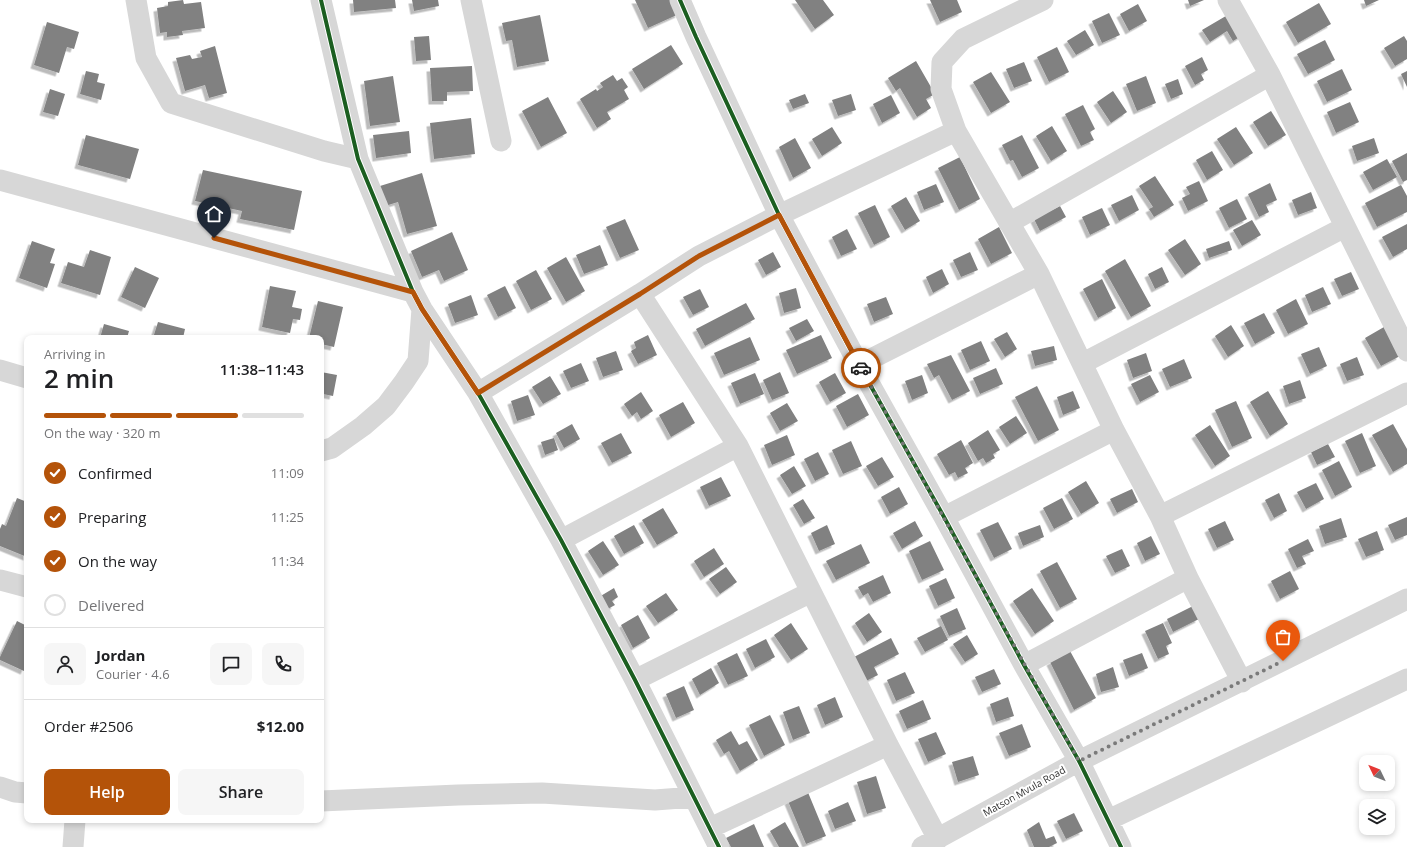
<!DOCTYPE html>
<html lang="en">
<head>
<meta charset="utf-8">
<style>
  :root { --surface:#fff; --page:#f6f6f6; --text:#202124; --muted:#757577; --line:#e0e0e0; --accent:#b45309 }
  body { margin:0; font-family:"Open Sans",sans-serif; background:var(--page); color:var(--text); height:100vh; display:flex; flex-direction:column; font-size:15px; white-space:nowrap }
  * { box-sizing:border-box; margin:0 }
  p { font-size:13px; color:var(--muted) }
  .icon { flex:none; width:22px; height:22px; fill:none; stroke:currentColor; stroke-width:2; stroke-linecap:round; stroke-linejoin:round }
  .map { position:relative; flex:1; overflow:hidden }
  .drawer { position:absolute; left:24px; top:335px; width:300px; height:488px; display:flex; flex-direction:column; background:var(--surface); border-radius:8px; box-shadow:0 2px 6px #0003 }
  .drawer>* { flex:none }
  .needle { width:26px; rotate:313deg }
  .controls { position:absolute; left:1359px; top:755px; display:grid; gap:8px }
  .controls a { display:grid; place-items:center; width:36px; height:36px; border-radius:8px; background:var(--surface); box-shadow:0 2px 6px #0003; font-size:20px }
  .pin { position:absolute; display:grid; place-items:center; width:34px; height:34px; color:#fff; margin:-41px -17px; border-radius:50% 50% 50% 0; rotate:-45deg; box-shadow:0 0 4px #0007 }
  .pin .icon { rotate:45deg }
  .courier { position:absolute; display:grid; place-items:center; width:40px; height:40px; margin:-20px; border:3px solid #b45309; border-radius:50%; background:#fff; color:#222; box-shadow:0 1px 5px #0007 }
  .head em { font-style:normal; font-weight:600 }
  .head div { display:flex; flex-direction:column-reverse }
  .head { display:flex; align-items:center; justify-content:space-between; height:68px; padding:0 20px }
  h1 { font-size:26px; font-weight:600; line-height:30px }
  .bar { display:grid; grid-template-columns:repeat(4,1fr); gap:6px 4px; align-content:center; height:48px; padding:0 20px }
  .bar i { height:5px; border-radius:3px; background:var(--line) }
  .bar .current { background:var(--accent) }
  .bar p { grid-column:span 4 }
  .line { display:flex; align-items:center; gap:10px; padding:0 20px; border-top:1px solid var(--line) }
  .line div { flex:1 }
  .round { display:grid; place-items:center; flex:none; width:42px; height:42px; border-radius:8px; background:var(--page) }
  ol { padding:0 20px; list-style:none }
  li { display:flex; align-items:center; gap:12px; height:44px }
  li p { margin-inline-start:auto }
  li .icon { padding:4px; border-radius:50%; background:var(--accent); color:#fff; stroke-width:4 }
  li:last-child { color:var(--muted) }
  li i { width:22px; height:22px; border:2px solid var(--line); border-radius:50% }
  .cta { display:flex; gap:8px; margin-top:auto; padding:8px 20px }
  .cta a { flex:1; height:46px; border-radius:8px; background:var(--accent); color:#fff; font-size:16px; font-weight:600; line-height:46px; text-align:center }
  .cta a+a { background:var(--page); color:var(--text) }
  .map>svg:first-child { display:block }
</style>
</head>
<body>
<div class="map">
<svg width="1407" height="847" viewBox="0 0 1407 847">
  <defs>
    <filter id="shadow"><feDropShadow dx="-3.5" dy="3.5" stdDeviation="0" flood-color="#0004"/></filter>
  </defs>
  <rect width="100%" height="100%" fill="#fff"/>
  <path fill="#818181" filter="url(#shadow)" d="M183 0 184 4 201 2 205 28 182 31 183 35 167 37V32L160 33 157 8 168 6V2Z
    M353 0H395L396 8 354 12Z
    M412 0H438L439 6 414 11Z
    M635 0H672L679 14 648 28Z
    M795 0H823L834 15 815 29Z
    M930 0H957L962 12 940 22Z
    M1188 0H1204L1190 6Z
    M1364 0H1379L1366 6Z
    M1319 3 1331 24 1298 43 1286 22Z
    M1138 4 1147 21 1129 31 1120 14Z
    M1109 13 1120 35 1102 43 1092 21Z
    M1231 13 1243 35 1233 41 1227 31 1210 42 1202 30Z
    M540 15 549 61 517 67 512 40 506 41 502 23Z
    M47 22 79 32 74 49 67 47 59 73 34 65Z
    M1085 30 1094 45 1076 55 1067 41Z
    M429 36 431 60 416 61 414 37Z
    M1404 36 1407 41V59L1395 66 1384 48Z
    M1325 40 1335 60 1308 74 1297 54Z
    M671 45 683 64 644 89 632 69Z
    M215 46 227 93 209 98 205 85 185 91 176 58 190 55 192 59 202 57 200 51Z
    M1057 47 1069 72 1049 82 1037 57Z
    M1202 57 1208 70 1201 74 1204 80 1195 85 1185 66Z
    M916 61 935 94 926 99 931 108 917 117 900 88 896 91 888 78Z
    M1024 62 1032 81 1014 88 1006 69Z
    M472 66 473 91 447 92V101H432L430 68Z
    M1342 69 1352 90 1327 102 1317 81Z
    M86 71 99 74 97 82 105 84 101 100 80 94Z
    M1407 71V87L1401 74Z
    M991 72 1010 102 991 113 973 82Z
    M613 75 617 81 622 78 628 87 624 90 629 99 607 112 611 119 597 128 580 99 596 89 597 91 603 87 600 83Z
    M393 76 400 122 370 126 364 81Z
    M1146 76 1156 103 1137 111 1126 84Z
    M1178 79 1183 94 1171 99 1165 84Z
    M50 89 65 94 58 116 43 112Z
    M1113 91 1127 112 1111 123 1097 102Z
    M805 94 809 103 793 109 789 100Z
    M851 94 856 110 838 116 832 100Z
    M891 95 900 113 882 123 873 104Z
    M548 97 567 133 541 147 522 111Z
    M1350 102 1359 122 1336 133 1327 112Z
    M1083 105 1095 129 1090 132 1094 140 1081 146 1065 114Z
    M1271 111 1286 135 1268 146 1253 122Z
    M471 118 475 154 434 159 430 123Z
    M1052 126 1067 151 1051 161 1036 136Z
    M832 127 842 143 822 156 812 139Z
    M1236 127 1253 153 1234 165 1217 139Z
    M409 131 411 153 376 158 373 135Z
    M86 135 139 149 130 179 78 165Z
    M1022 135 1039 168 1022 177 1013 160 1010 161 1002 145Z
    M795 138 811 168 793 178 779 147Z
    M1374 138 1379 153 1357 161 1352 146Z
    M1212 151 1223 170 1207 180 1196 160Z
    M1407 153V180L1403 182 1392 161Z
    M960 157 980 199 959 210 938 168Z
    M1387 159 1397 177 1373 190 1363 172Z
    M203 170 302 191 294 230 240 219 242 211 195 201Z
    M422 173 437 226 407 234 398 202 385 206 380 186Z
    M1155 176 1174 205 1154 217 1149 209 1153 207 1139 186Z
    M1199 181 1208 201 1188 211 1182 198 1190 194 1186 187Z
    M1270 183 1277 200 1266 205 1269 212 1259 217 1248 194Z
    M936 184 944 202 924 210 917 192Z
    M1401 185 1407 196V212L1377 227 1365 203Z
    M1311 192 1317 208 1298 215 1292 200Z
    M1132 195 1139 210 1119 221 1111 205Z
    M906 197 920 221 905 230 891 206Z
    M1237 199 1247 219 1229 228 1219 208Z
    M875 205 890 237 874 245 858 213Z
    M1060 206 1066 217 1040 231 1034 219Z
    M1102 208 1110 225 1090 235 1082 217Z
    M625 219 639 250 620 258 606 227Z
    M1252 220 1261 235 1242 246 1233 230Z
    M1407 224V249L1393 257 1382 237Z
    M999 227 1012 253 991 264 978 239Z
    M847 229 857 249 841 256 832 237Z
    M452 232 468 270 444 281 439 270 422 277 411 251Z
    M1185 239 1201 264 1185 275 1168 250Z
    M32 241 55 249 50 263 55 264 47 288 19 278Z
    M1229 241 1232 250 1209 258 1206 249Z
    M600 245 608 265 584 274 576 255Z
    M90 250 111 257 100 295 61 283 68 262 84 267Z
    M773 252 781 267 766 275 758 260Z
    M970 252 978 270 961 277 953 260Z
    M566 257 585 291 566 302 547 268Z
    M1125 259 1151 306 1131 317 1105 271Z
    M135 267 159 278 145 308 121 297Z
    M1162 267 1169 282 1155 289 1148 274Z
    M942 269 949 284 933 293 926 277Z
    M536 270 552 299 531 310 516 281Z
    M1351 272 1359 289 1342 296 1334 279Z
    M1102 279 1116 308 1098 318 1083 289Z
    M270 286 296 291 292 307 302 309 300 320 293 319 290 333 262 327Z
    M505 286 516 308 498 317 487 295Z
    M1323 287 1331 304 1312 312 1305 295Z
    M796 288 801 308 784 313 779 293Z
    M700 289 709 307 693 315 683 297Z
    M471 295 478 315 455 323 448 304Z
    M886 297 893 314 874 322 867 304Z
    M1296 299 1308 324 1288 334 1276 310Z
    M318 301 343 307 334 347 321 344V338H309Z
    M746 303 755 319 705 346 696 329Z
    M1264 313 1275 333 1255 344 1244 323Z
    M807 319 814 331 796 341 789 328Z
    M158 322 185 329 183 338H153Z
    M104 324 129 331 127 338H100Z
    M1231 325 1244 346 1228 357 1215 336Z
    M1384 327 1400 356 1381 366 1365 338Z
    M1007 332 1017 349 1005 357 994 339Z
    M648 335 657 355 638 364 631 351 636 348 634 342Z
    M821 335 832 358 797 374 786 350Z
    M750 337 760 360 724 375 714 353Z
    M981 341 990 361 970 370 961 350Z
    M1054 346 1057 360 1035 366 1031 351Z
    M1319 347 1327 366 1310 374 1301 354Z
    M616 351 623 370 603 377 596 358Z
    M1146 353 1152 371 1133 378 1127 360Z
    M951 355 970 391 952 400 939 375 934 378 927 364Z
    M1357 357 1364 375 1347 381 1340 364Z
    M1184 359 1192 378 1170 387 1162 369Z
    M581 363 589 381 571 388 563 371Z
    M996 368 1003 384 980 394 973 378Z
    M321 372 337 375 333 396 323 394 322 399H321Z
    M780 372 789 393 772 400 763 380Z
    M755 373 764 394 740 404 731 383Z
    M835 373 846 393 830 402 819 382Z
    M922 375 928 393 912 400 905 381Z
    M1150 375 1159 392 1140 402 1131 384Z
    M550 376 561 394 543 404 532 387Z
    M1300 380 1306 398 1289 404 1283 386Z
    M1037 386 1059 430 1038 441 1015 397Z
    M1073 391 1080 408 1063 415 1057 397Z
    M1268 391 1288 424 1270 436 1250 402Z
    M641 392 653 411 641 419 637 412 632 416 624 404Z
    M858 394 869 415 847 427 836 406Z
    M528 395 535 415 517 421 511 401Z
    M1236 401 1252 438 1232 447 1215 410Z
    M683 402 695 423 671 437 659 415Z
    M787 403 798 421 780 431 770 413Z
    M1016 416 1027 433 1010 444 999 427Z
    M572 424 580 439 564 448 556 433Z
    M1393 424 1407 449V464L1393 472 1372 435Z
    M1210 425 1230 456 1215 466 1195 435Z
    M988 430 1000 450 993 454 995 458 986 463 983 458 978 461 968 443Z
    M621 433 632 453 612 463 601 443Z
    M1362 433 1376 466 1360 473 1345 441Z
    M787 435 795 455 772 465 764 445Z
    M554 438 558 450 545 455 541 442Z
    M961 440 973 463 965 468 968 473 958 478 955 472 949 475 937 454Z
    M851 441 862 466 843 474 832 450Z
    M1328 444 1335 457 1317 465 1311 452Z
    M818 452 829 474 815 481 804 459Z
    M882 457 894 477 878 486 866 466Z
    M1339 461 1352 487 1335 496 1322 470Z
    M794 466 806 486 792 494 780 475Z
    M721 477 731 496 709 506 700 487Z
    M1086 481 1099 503 1081 514 1068 492Z
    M1316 483 1324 499 1306 509 1297 492Z
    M899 487 908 504 890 514 881 497Z
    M1132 489 1138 502 1117 513 1110 499Z
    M1279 493 1287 511 1274 518 1265 500Z
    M17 498 27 502V557L0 546V529L2 524 6 526Z
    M1062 498 1073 519 1054 529 1043 508Z
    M803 499 815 518 804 524 793 505Z
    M663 508 678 533 657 545 642 520Z
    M1407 517V535L1395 540 1388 525Z
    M1341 518 1347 537 1325 544 1319 526Z
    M915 521 923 536 902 549 893 533Z
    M1225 521 1234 540 1217 548 1208 529Z
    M998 522 1012 549 994 558 980 530Z
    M634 525 644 543 624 554 614 536Z
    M827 525 835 544 819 551 811 533Z
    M1040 525 1044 537 1023 546 1018 533Z
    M1377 531 1384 550 1366 557 1358 539Z
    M1151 536 1160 554 1145 561 1137 543Z
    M1308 539 1314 551 1302 556 1306 564 1297 568 1288 549Z
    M603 541 619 565 603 575 588 551Z
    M930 541 944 570 922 580 909 551Z
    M861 544 870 563 836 580 826 561Z
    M714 548 724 564 704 577 694 561Z
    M1122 549 1130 566 1115 573 1106 556Z
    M1057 562 1077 599 1060 608 1040 571Z
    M726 567 737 582 720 594 709 579Z
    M1290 571 1299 589 1280 599 1271 581Z
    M883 575 891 593 873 602 868 593 863 596 858 587Z
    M946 578 955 598 938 606 929 586Z
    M614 588 618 597 612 601 615 605 606 610 599 597Z
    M1032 588 1054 621 1035 634 1013 601Z
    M666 593 678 610 658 623 646 606Z
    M1193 606 1199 619 1173 632 1167 619Z
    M957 608 966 629 949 636 940 616Z
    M869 613 882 632 867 642 855 623Z
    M638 615 650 638 633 648 621 625Z
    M17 621 27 626V664L24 671 0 660V657Z
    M791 623 808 649 791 660 774 635Z
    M1163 623 1172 643 1166 646 1169 654 1158 659 1145 631Z
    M941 626 948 640 925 652 917 638Z
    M967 635 978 654 965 662 953 644Z
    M891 638 899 654 874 667 878 675 864 682 852 658Z
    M766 639 775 657 755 668 746 649Z
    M1070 651 1096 698 1074 710 1050 662Z
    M737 653 748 676 728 685 717 663Z
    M1142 653 1148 668 1129 676 1123 660Z
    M1113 667 1119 687 1101 692 1096 674Z
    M711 668 719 683 700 695 692 679Z
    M994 669 1001 684 982 692 975 677Z
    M905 672 915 693 896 701 887 680Z
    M684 686 694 710 676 718 666 694Z
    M835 697 843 717 825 725 817 705Z
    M1008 697 1014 716 996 722 990 704Z
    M923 700 931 719 907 729 899 711Z
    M799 706 810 733 793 740 783 712Z
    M770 715 785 745 764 756 749 725Z
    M1022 724 1031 747 1009 756 999 733Z
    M731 731 739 745 747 741 758 760 740 771 729 751 724 754 716 740Z
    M936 732 946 754 928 762 918 739Z
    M973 756 979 775 958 782 952 762Z
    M876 776 886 808 867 814 857 782Z
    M807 790 826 836 806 844 788 801Z
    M848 802 856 821 835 829 828 811Z
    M1074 813 1083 831 1066 839 1057 821Z
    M785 822 799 847H779L770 831Z
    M1039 822 1046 839 1054 836 1057 843 1049 847H1034L1027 830Z
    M754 824 764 847H731L726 838Z"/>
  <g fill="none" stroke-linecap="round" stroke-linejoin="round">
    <path stroke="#d7d7d7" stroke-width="21" d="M136 0 146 58 171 103 324 151 358 159
      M321 0 358 159 413 292 422 309 478 393 561 540 635 680 719 847
      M471 0 501 141
      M680 0 696 37 779 215 859 365 944 517 1024 665 1079 761 1121 847
      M1043 0 963 39 942 62 941 89 956 131 1039 274 1114 430 1160 516 1188 578 1242 682
      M1228 0 1270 75 1407 351
      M0 180 413 292
      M1009 223 1270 75
      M640 294 738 446 888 745 938 839
      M1083 363 1345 227
      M859 365 1039 274
      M0 370 27 378
      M478 393 640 294 699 256 779 215 956 131
      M321 451 332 448 363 426 386 406 404 382 418 361 422 309
      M1160 516 1407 393
      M944 517 1114 430
      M561 540 738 446
      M0 580 27 587
      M1024 665 1188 578
      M635 680 811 592
      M0 787 15 792 27 793
      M321 801 458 795 542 793 655 800 694 797
      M1108 820 1407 679
      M710 828 888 745
      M73 847 75 820
      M922 847 1079 761 1407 599"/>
    <defs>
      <path id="cycleway" d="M321 0 358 159 413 292 422 309 478 393 561 540 635 680 719 847
        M680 0 696 37 779 215 859 365 944 517 1024 665 1079 761 1121 847"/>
    </defs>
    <use href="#cycleway" stroke="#fff" stroke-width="6"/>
    <use href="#cycleway" stroke="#1b5e20" stroke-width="4"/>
  </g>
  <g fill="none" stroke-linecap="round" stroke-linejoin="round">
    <path stroke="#7a7a7a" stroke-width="4" stroke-dasharray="0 7.2" d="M861 368C934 499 1005 631 1079 761L1283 661"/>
    <path stroke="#b45309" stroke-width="5" d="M214 238 413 292 422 309 478 393 640 294 699 256 779 215 861 368"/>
  </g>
  <g text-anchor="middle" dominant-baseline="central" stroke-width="4" stroke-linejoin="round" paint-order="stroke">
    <g font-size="10" fill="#333" stroke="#fff">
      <text transform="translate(1024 791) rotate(-29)">Matson Mvula Road</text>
    </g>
  </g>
</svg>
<div class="controls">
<a><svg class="needle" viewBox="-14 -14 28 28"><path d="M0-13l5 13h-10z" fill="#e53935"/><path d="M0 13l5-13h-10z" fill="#757577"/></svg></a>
<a><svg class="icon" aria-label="layers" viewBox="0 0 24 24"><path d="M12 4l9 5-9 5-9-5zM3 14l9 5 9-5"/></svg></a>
</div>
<div class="pin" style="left:1283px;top:661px;background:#ea580c"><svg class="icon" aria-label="bag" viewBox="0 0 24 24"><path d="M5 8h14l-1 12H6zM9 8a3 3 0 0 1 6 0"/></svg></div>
<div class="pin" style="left:214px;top:238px;background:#1f2937"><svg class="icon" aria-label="home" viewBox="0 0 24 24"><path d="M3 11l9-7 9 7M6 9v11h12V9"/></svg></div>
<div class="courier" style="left:861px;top:368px"><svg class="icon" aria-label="car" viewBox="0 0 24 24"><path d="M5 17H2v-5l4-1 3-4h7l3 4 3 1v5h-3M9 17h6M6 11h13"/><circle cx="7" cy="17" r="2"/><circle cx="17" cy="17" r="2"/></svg></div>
<section class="drawer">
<div class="head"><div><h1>2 min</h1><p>Arriving in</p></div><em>11:38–11:43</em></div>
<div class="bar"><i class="current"></i><i class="current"></i><i class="current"></i><i></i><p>On the way · 320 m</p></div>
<ol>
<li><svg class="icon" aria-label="check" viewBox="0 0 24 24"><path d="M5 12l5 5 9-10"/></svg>Confirmed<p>11:09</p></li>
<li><svg class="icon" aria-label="check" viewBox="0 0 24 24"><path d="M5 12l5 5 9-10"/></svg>Preparing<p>11:25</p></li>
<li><svg class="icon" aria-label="check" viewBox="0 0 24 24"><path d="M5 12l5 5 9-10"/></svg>On the way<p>11:34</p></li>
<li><i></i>Delivered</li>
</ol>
<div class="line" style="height:72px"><a class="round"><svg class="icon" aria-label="person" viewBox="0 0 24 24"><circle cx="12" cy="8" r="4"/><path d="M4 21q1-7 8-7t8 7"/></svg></a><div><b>Jordan</b><p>Courier · 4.6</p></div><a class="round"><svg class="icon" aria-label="chat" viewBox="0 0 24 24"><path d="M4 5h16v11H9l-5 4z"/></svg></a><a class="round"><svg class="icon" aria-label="phone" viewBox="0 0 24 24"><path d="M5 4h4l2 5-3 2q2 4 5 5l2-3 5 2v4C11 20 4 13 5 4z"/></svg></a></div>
<div class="line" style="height:52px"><div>Order #2506</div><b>$12.00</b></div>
<div class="cta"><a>Help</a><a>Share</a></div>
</section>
</div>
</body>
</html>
